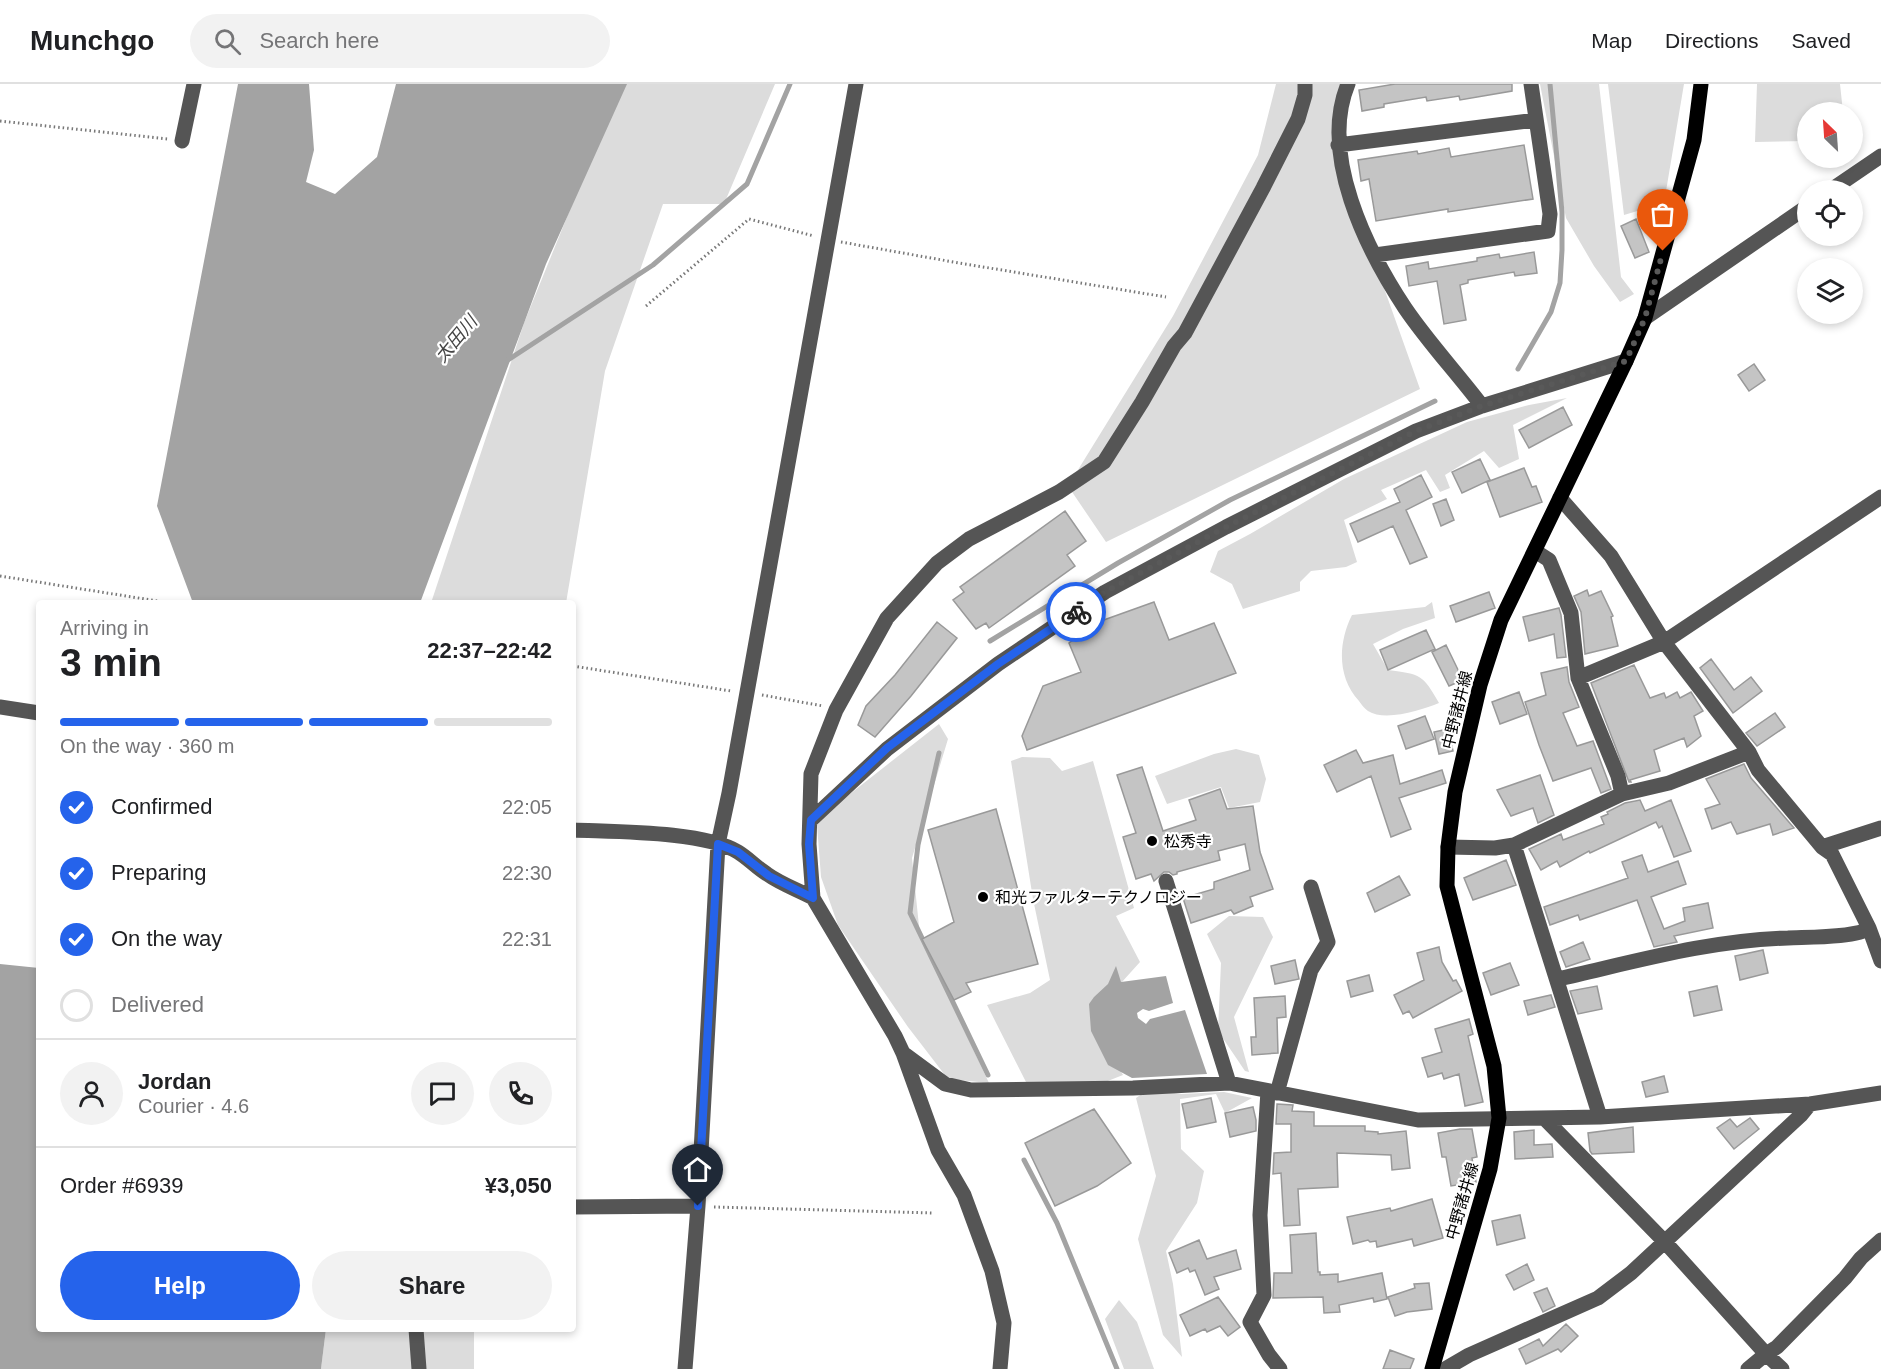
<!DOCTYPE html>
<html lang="en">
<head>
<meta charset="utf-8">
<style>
  :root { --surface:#fff; --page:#f2f2f2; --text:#202124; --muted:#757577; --line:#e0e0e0; --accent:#2563eb }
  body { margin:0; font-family:Helvetica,"Noto Sans JP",sans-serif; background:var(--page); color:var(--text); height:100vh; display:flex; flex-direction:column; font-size:22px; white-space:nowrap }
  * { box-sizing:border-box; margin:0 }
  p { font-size:20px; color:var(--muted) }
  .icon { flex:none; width:33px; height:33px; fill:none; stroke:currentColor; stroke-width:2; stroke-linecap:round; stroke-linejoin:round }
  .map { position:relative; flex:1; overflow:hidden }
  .drawer { position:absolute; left:36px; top:516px; width:540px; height:732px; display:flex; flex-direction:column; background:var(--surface); border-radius:6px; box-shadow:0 3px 9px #0003 }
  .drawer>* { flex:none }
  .needle { width:39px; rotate:335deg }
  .fabs { position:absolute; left:1797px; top:18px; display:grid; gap:12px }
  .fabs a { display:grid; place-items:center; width:66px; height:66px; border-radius:50%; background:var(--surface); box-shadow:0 3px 9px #0003; font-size:30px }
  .pin { position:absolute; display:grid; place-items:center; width:51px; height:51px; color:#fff; margin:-62px -26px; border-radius:50% 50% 50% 0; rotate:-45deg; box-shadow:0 0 6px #0007 }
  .pin .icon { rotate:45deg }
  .courier { position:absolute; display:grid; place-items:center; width:60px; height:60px; margin:-30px; border:4px solid #2563eb; border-radius:50%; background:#fff; color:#222; box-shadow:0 2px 8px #0007 }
  .overview em { font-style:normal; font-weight:700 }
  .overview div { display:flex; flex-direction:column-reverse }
  .overview { display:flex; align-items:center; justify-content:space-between; height:102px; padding:0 24px }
  h1 { font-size:39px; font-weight:700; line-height:45px }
  .bar { display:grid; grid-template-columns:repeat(4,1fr); gap:9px 6px; align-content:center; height:72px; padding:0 24px }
  .bar i { height:8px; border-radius:4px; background:var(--line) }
  .bar .selected { background:var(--accent) }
  .bar p { grid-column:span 4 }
  .line { display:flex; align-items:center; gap:15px; padding:0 24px; border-top:2px solid var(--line) }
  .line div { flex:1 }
  .round { display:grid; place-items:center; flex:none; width:63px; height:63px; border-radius:32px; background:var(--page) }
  ol { padding:0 24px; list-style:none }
  li { display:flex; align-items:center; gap:18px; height:66px }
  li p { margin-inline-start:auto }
  li .icon { padding:6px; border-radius:50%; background:var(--accent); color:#fff; stroke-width:4 }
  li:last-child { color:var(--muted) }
  li i { width:33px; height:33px; border:3px solid var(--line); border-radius:50% }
  .cta { display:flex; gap:12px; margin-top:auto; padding:12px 24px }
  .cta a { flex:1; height:69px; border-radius:36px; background:var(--accent); color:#fff; font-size:24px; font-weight:700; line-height:69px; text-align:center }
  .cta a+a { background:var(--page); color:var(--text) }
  header { display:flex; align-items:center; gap:36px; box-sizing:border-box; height:84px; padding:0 30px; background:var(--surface); border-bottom:2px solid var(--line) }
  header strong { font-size:28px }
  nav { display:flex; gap:33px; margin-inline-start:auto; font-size:21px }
  .search { width:420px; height:54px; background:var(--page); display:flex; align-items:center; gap:15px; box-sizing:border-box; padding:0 21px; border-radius:33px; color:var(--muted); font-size:22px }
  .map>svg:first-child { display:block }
</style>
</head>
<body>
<header>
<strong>Munchgo</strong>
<div class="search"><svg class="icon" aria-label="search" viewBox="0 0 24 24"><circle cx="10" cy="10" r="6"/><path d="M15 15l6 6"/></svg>Search here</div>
<nav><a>Map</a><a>Directions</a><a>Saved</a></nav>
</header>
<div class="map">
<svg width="1881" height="1285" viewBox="0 0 1881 1285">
  <rect width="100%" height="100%" fill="#fff"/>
  <path fill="#dcdcdc" d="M621 0H775L724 120H663L605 287 566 519H431L524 239Z
    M1276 0H1348L1343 89 1420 305 1106 458 1068 402 1173 232 1258 71Z
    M1540 0H1599L1621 193 1634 210 1620 218 1594 182 1566 134Z
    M1608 0H1684L1664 119 1624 131Z
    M1757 0H1840L1843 28H1808L1807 57 1755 58Z
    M1567 314 1513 341 1519 375 1499 384 1484 367 1445 391 1450 404 1440 408 1426 386 1381 406 1387 415 1344 436 1357 478 1346 483 1311 487 1300 498V507L1243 525 1232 500 1210 488 1218 467 1250 450 1344 395 1467 338 1529 321Z
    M1432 518 1435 534 1403 545 1373 560 1388 586C1421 590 1423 591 1439 619 1422 626 1385 638 1368 627 1365 625 1361 620 1359 617 1337 593 1338 559 1352 531L1425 523Z
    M939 640 948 655 912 774 920 852 989 999 948 995 908 943 838 841 821 793 817 741 827 728Z
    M1236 665 1259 671 1266 695 1260 718 1229 724 1221 703 1167 720 1155 692 1214 670Z
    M1022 673 1050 674 1062 687 1093 677 1134 824 1116 832 1140 878 1103 919 1113 973 1123 991 1095 1002 1027 1000 987 921 1030 909 1050 896 1033 815 1011 677Z
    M1229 832 1263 833 1273 853 1234 933 1249 988 1245 987 1218 947 1221 879 1207 850Z
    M1149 1005 1181 1010 1224 1008 1252 1014 1225 1029 1216 1010 1180 1015 1181 1065 1204 1087 1197 1119 1166 1167 1173 1200 1182 1273 1163 1251 1138 1155 1156 1092 1136 1014Z
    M1119 1216 1137 1238 1154 1285H1124L1105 1235Z
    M326 1245H474V1285H321Z"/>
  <path fill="#a3a3a3" d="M238 0H309L314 66 306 98 335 110 377 73 396 0H627L546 180 420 519H193L157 422Z
    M0 880 39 884V1245H326L321 1285H0Z
    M1116 882 1121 898 1166 892 1173 919 1149 927 1143 925 1137 929 1138 934 1146 940 1150 935 1185 926 1207 990 1132 994 1108 981 1091 947 1089 920 1094 913 1108 900Z"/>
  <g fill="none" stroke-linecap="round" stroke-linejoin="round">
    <path stroke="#a3a3a3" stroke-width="5" d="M508 276 653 181 747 100 790 0
      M1518 285 1551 228 1560 199 1562 166V128L1550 0
      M990 557 1118 479 1230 416 1435 317
      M939 669 918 761 910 829 988 991
      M1024 1076 1057 1139 1117 1285"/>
  </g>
  <path fill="#c4c4c4" stroke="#999" stroke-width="1.5" d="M1395 0H1512V7L1460 16 1459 12 1427 17 1426 13 1384 20V23L1362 27 1359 6Z
    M1524 61 1533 115 1448 128V125L1376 137 1369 95 1361 97 1358 76 1417 67 1418 70 1449 64 1451 73Z
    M1636 135 1649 168 1635 174 1621 142Z
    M1534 168 1537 189 1515 192 1514 188 1468 196V199L1460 201 1466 236 1444 240 1437 197 1409 202 1406 182 1428 178 1429 185 1477 177V174L1499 170 1500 174Z
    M1754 280 1765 296 1749 307 1738 291Z
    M1563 323 1572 341 1529 364 1519 346Z
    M1480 375 1490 396 1462 409 1452 388Z
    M1524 384 1532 403 1536 402 1542 418 1500 433 1487 398Z
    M1421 391 1432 413 1406 426 1427 473 1410 480 1393 442 1358 458 1350 440 1400 418 1394 405Z
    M1446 415 1454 436 1441 442 1433 420Z
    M1065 427 1086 457 1067 471 1075 482 989 544 986 539 976 545 953 516 964 508 960 503Z
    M1587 506 1589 512 1601 507 1613 532 1611 533 1618 562 1585 570 1581 528 1574 512Z
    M1489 508 1495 524 1456 538 1450 522Z
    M1154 518 1169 556 1214 539 1236 589 1027 666 1022 652 1043 602 1081 588 1069 559 1101 537Z
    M1559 524 1561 531 1566 573 1557 574 1554 550 1529 557 1523 533Z
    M937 538 957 554 911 612 875 653 858 641 866 622 895 591Z
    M1426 546 1435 565 1388 586 1380 566Z
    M1446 561 1463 596 1449 602 1432 568Z
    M1711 575 1734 606 1751 593 1762 607 1733 629 1700 584Z
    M1634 581 1650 614 1664 609 1666 614 1677 608 1680 614 1691 608 1703 627 1694 632 1701 652 1687 663 1684 654 1654 666 1660 687 1630 696 1631 698H1629L1591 599Z
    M1567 583 1569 598 1579 623 1563 629 1577 662 1593 657 1611 705 1601 709 1591 684 1553 697 1539 661 1525 618 1546 611 1541 589Z
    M1519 608 1527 630 1500 640 1492 618Z
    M1775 629 1785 643 1757 662 1746 649Z
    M1425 632 1434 655 1406 665 1398 642Z
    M1448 645 1453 667 1439 670 1434 648Z
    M1356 666 1363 679 1393 671 1400 700 1442 686 1446 699 1399 714 1411 745 1391 753 1371 692 1337 708 1324 681Z
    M1744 680 1751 694 1794 744 1773 751 1770 740 1737 750 1731 738 1712 745 1705 725 1720 720 1706 695Z
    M1142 683 1163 747 1196 736 1189 716 1220 705 1227 725 1253 722 1260 768 1273 805 1250 813 1253 822 1234 830 1231 826 1191 839 1183 814 1214 805V798L1250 786 1245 760 1218 767 1220 776 1177 788V790L1173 791 1169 788H1164L1154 797 1151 790 1136 795 1123 753 1136 749 1117 691Z
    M1540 691 1554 731 1538 739 1533 724 1511 732 1497 706Z
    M1640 716 1645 727 1671 716 1691 767 1674 773 1662 742 1659 744 1656 738 1590 769 1589 767 1560 783 1557 777 1541 786 1529 765 1561 750 1563 756 1604 740 1601 733 1608 730 1607 728 1625 719Z
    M996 725 1038 880 966 899 971 908 954 916 922 855 954 838 928 746Z
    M1642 771 1648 788 1678 777 1686 800 1651 813 1664 845 1685 837 1683 824 1708 819 1713 844 1674 852 1677 858 1654 863 1637 816 1580 836 1578 831 1550 841 1544 823 1628 794 1622 778Z
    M1506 776 1516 801 1473 816 1464 794Z
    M1399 792 1410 811 1375 828 1367 809Z
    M1583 858 1590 875 1566 883 1560 868Z
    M1439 863 1442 878 1453 897 1456 896 1462 907 1413 934 1409 927 1403 930 1394 911 1424 896 1417 869Z
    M1763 866 1768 889 1740 896 1735 872Z
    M1295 876 1299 895 1275 900 1271 882Z
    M1510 879 1519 901 1491 911 1483 889Z
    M1369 891 1373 907 1351 913 1347 897Z
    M1597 902 1602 925 1578 930 1570 907Z
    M1717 902 1722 926 1694 932 1689 908Z
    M1551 911 1555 923 1528 931 1524 917Z
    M1285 912 1286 933 1277 934 1278 969 1252 971 1251 953H1256L1254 914Z
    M1469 935 1473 950 1468 952 1483 1018 1465 1022 1459 990 1444 995 1442 989 1428 993 1422 974 1442 968 1435 945Z
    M1664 992 1668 1008 1646 1013 1642 998Z
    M1211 1014 1216 1038 1187 1044 1182 1020Z
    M1277 1020 1293 1021 1292 1027 1314 1028V1042H1365V1047L1378 1048V1050L1406 1047 1410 1084 1392 1086 1391 1071 1337 1069 1338 1103 1298 1105 1300 1141 1284 1142 1281 1089 1273 1090 1274 1069 1291 1068V1040H1276Z
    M1253 1023 1256 1036V1047L1230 1053 1225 1029Z
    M1094 1025 1131 1079 1097 1102 1055 1122 1025 1059Z
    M1750 1034 1759 1045 1734 1065 1717 1044 1730 1035 1737 1043Z
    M1633 1043 1634 1068 1592 1070 1590 1067 1588 1049Z
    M1460 1045H1472L1477 1073 1472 1074 1476 1098 1451 1102 1446 1073H1442L1438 1049Z
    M1534 1046V1061L1552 1060 1553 1073 1515 1075 1514 1048Z
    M1432 1115 1443 1154 1414 1162 1412 1155 1377 1163 1376 1157 1370 1158 1368 1156 1353 1160 1347 1133 1390 1124 1391 1127Z
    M1520 1131 1525 1154 1497 1161 1492 1137Z
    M1316 1149 1318 1188H1320V1191L1338 1190V1198L1382 1189 1387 1215 1374 1218 1373 1214 1339 1221 1340 1228 1324 1229 1323 1213 1273 1214 1274 1189H1292L1290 1151Z
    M1199 1156 1207 1175 1236 1166 1241 1185 1214 1193 1219 1205 1205 1211 1195 1186 1190 1188 1188 1184 1177 1189 1169 1169Z
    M1527 1180 1534 1196 1514 1206 1506 1191Z
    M1429 1199 1432 1225 1407 1228 1395 1232 1388 1213 1415 1204 1414 1200Z
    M1547 1204 1555 1222 1543 1228 1534 1209Z
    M1218 1213 1240 1243 1228 1252 1220 1242 1207 1248 1205 1245 1190 1252 1180 1231Z
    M1566 1240 1578 1252 1561 1268 1558 1265 1526 1280 1519 1265 1539 1255 1543 1262Z
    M1390 1266 1414 1275 1410 1285H1383Z"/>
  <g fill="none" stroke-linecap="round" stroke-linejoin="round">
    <path stroke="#777" stroke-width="3" stroke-dasharray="1.5 3" stroke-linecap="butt" d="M0 37 168 55
      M841 158 959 179 1166 213
      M646 222 749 135 814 152
      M0 492 170 519
      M573 582 731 607
      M762 611 823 622
      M714 1123 934 1129"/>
    <path stroke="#555" stroke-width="15" d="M1348 0C1319 70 1366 165 1405 224 1428 258 1457 289 1482 322
      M182 57 194 0
      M1338 61 1536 36
      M1831 106 1881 72
      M1375 171 1548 147 1550 130 1531 0
      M1645 234 1808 122
      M1560 414 1611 472 1664 558 1749 668 1758 686 1822 763 1832 770 1869 844 1881 877
      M1535 467 1549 476 1571 529 1578 594 1618 692 1622 710
      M1578 594 1664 558 1881 413
      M0 623 39 629
      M811 736 887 665 998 580 1105 508 1226 443 1416 347 1482 322 1626 277
      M573 746C615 748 703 747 738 768 748 774 757 784 767 790 781 800 798 806 813 814
      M1514 761 1600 1033
      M1448 763 1495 764 1514 761 1622 710 1669 699 1749 668
      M1822 763 1881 744
      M1166 797 1229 999
      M1558 895C1634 878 1710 856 1788 854 1806 853 1857 854 1869 844
      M903 969 945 1000 971 1006 1133 1004 1229 999 1418 1036 1600 1033 1810 1020 1881 1009
      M1268 1007 1260 1131 1264 1211 1250 1238 1269 1271 1280 1285
      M1277 1009 1311 886 1328 858 1311 803
      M1545 1035 1664 1157 1766 1270 1782 1285
      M573 1123 698 1122
      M416 1245 419 1285
      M685 1285 698 1122 718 760 729 709 856 0
      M1000 1285 1004 1239 992 1187 964 1111 938 1066 903 969 895 952 813 814 809 760 811 690 836 626 887 534 937 479 969 455 1059 408 1104 378 1142 318 1174 262 1185 249 1263 104 1298 35 1305 11V0
      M1445 1285 1469 1271 1598 1214 1631 1189 1801 1031 1810 1020
      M1748 1285 1766 1270 1777 1263 1845 1194 1861 1174 1881 1156"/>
    <path stroke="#000" stroke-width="15" d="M1432 1285 1490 1085 1499 1034 1494 982 1447 802 1448 763 1455 708 1480 601 1501 536 1626 277 1645 234 1694 56 1701 0"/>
  </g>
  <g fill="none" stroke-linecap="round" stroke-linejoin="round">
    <path stroke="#595959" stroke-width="6" stroke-dasharray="0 10.8" d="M1076 528 1105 508 1226 443 1416 347 1482 322 1626 277 1645 234 1663 167"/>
    <path stroke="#2563eb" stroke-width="8" d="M698 1122 718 760 738 768 769 792 813 814 809 760 811 736 887 664 998 580 1076 528"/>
  </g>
  <g fill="#000" stroke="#fff" stroke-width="2">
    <circle cx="1152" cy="757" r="6"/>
    <circle cx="983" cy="813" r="6"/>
  </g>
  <g text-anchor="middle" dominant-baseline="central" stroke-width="4.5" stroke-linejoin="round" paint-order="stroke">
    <g font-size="16" fill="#000" stroke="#fff">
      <text transform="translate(1457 626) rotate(-76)">中野諸井線</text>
      <text transform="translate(1462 1117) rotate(-74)">中野諸井線</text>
    </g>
    <g font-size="16" fill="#000" stroke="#fff" text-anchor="start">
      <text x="1164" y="757">松秀寺</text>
      <text x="995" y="813">和光ファルターテクノロジー</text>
    </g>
    <g font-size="18" font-style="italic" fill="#444" stroke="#fff">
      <text transform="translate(456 255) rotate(-50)">太田川</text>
    </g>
  </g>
</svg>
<div class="fabs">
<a><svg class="needle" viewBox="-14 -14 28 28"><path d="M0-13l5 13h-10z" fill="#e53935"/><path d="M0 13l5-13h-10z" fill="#757577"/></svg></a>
<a><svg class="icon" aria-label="locate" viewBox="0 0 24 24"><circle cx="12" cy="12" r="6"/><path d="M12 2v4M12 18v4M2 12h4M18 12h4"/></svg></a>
<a><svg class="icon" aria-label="layers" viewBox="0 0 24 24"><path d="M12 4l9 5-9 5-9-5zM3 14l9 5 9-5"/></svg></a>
</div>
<div class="pin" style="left:1663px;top:167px;background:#ea580c"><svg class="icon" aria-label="bag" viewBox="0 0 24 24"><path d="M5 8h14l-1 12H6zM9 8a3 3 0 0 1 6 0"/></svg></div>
<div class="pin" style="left:698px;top:1122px;background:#1f2937"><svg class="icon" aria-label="home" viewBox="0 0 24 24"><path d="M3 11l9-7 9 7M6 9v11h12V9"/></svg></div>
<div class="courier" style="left:1076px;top:528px"><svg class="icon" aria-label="bike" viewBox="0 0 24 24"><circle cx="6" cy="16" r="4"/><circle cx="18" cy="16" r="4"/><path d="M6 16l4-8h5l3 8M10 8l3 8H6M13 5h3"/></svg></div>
<section class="drawer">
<div class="overview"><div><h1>3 min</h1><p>Arriving in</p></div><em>22:37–22:42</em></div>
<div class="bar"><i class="selected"></i><i class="selected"></i><i class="selected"></i><i></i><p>On the way · 360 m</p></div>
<ol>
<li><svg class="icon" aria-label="check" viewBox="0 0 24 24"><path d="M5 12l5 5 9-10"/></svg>Confirmed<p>22:05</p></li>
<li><svg class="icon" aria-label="check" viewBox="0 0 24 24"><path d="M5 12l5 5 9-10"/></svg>Preparing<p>22:30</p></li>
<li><svg class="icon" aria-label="check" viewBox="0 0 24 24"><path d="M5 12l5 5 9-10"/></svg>On the way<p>22:31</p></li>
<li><i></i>Delivered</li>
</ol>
<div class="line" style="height:108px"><a class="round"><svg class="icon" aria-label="person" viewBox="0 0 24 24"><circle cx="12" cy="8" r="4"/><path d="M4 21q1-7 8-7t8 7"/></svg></a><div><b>Jordan</b><p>Courier · 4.6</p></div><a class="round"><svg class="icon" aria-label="chat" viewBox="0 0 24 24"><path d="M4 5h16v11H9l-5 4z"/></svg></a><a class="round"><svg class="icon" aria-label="phone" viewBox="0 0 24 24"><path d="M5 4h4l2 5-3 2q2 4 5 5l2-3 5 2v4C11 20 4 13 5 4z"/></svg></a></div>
<div class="line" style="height:78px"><div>Order #6939</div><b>¥3,050</b></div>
<div class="cta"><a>Help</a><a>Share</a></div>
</section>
</div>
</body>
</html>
